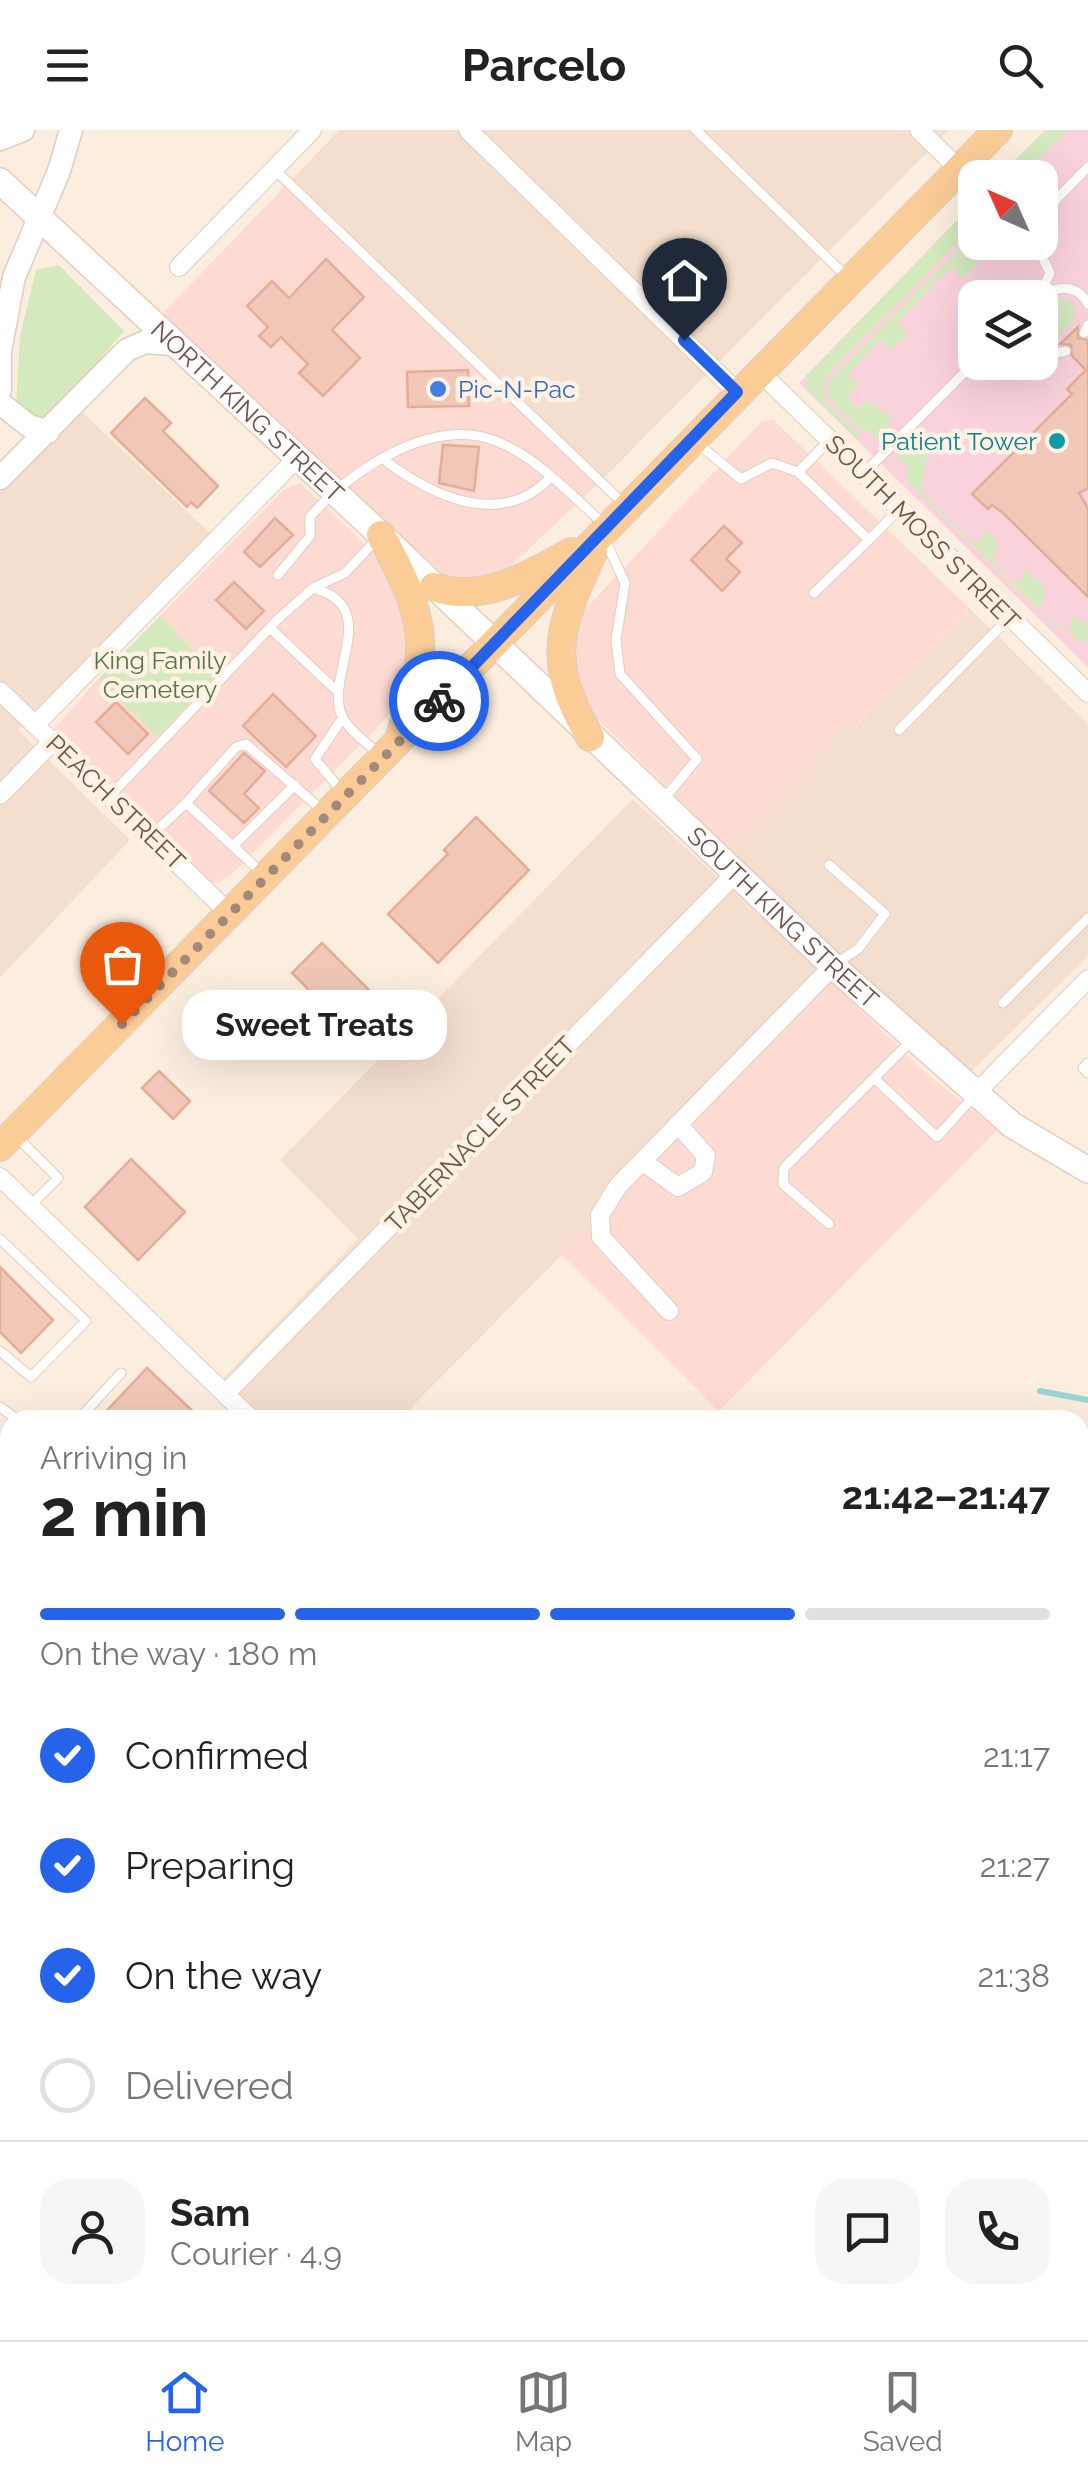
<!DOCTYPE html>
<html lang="en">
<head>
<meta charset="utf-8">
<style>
  :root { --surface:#fff; --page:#f6f6f6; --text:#222; --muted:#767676; --line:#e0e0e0; --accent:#2563eb }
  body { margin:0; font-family:Raleway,sans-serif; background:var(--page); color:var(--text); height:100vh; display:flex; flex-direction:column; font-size:38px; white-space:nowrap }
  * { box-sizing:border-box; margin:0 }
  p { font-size:32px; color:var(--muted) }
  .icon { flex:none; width:55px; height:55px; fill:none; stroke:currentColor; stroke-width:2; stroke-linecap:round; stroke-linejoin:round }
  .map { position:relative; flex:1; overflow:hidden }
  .sheet { position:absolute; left:0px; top:1280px; width:1090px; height:930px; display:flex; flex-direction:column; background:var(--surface); border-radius:30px 30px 0 0; box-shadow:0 10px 40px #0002 }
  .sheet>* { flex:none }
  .needle { width:65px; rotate:315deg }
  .fabs { position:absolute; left:958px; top:30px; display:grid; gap:20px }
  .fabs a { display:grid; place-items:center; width:100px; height:100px; border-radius:20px; background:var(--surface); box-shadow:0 10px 40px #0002; font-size:50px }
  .pin { position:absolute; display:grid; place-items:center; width:85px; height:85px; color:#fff; margin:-102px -42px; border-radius:50% 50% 50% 0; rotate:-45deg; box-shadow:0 0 10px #0007 }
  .pin .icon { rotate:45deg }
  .courier { position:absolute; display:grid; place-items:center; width:100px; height:100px; margin:-50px; border:8px solid #2563eb; border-radius:50%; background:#fff; color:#222; box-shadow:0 2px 12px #0007 }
  .bubble { position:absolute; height:70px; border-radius:30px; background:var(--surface); box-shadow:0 10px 40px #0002; font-size:32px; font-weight:700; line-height:70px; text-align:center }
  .head em { font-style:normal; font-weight:700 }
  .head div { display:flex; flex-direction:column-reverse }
  .head { display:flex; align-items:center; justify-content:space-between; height:170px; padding:0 40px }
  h1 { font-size:65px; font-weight:700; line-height:75px }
  .bar { display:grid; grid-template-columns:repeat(4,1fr); gap:15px 10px; align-content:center; height:120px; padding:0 40px }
  .bar i { height:12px; border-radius:8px; background:var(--line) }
  .bar .selected { background:var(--accent) }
  .bar p { grid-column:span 4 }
  .line { display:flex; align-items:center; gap:25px; padding:0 40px; border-top:2px solid var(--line) }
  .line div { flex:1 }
  .round { display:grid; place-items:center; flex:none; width:105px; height:105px; border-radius:30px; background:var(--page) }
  ol { padding:0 40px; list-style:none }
  li { display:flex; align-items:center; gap:30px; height:110px }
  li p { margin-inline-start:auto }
  li .icon { padding:10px; border-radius:50%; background:var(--accent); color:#fff; stroke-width:4 }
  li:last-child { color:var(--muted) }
  li i { width:55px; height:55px; border:5px solid var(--line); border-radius:50% }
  header { display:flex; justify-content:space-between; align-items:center; height:130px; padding:0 40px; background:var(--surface); font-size:45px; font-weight:700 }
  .tabs { display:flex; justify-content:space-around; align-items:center; height:140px; border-top:2px solid var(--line); background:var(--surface); font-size:28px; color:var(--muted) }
  .tabs a { display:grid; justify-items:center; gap:5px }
  .tabs .selected { color:var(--accent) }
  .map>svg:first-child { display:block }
</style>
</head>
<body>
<header><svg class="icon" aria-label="menu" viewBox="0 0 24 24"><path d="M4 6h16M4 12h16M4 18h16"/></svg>Parcelo<svg class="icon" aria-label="search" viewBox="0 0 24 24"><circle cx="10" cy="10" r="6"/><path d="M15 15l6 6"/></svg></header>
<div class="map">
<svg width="1088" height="2210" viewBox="0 0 1088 2210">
  <rect width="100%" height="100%" fill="#fceedf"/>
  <path fill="#f4dfce" d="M339 0H949L603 349 292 49Z
    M81 281 211 404 18 600 130 710 0 848V362Z
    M970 479 1088 594V826L972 941 949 929 728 717 850 592 856 597Z
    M633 669 831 852 399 1290H259L219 1253 358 1109 280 1030Z"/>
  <path fill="#fddbd3" d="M292 49 603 349 498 448 452 450 444 445 162 184Z
    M773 289 970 479 855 597 850 593 728 717 578 570 573 492 761 292Z
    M300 353 384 432 415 511 399 571 381 594 231 745 218 753 207 751 54 603 55 598 98 549 157 606 218 543 160 486 283 360Z
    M831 852 926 943 997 1000 719 1281 561 1124Z"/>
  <path fill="#fad2db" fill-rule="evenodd" d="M1045 0H1088V537L799 253 975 72V112H1040V48L998 47ZM975 168H1040V232H975Z"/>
  <path fill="#d4e9be" d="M1046 0H1068L1021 47H999Z
    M975 72V95L825 248V271L862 306 856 308 808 261 806 246Z
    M975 103V115L985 126 963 148 951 137 897 193 908 204 891 220 880 210 848 244 858 255 847 267 859 279 868 270 890 287 889 301 874 310 869 300 862 301 829 269V251Z
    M59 135 124 201 101 228 104 232 44 291 16 276 20 206 36 140Z
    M1055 170H1069L1074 175V190L1056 210 1040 213V179Z
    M908 315 920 316 928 326 920 359 971 411 979 412 985 399 998 412 993 432 1012 451 1021 452 1027 440 1046 458 1040 479 1060 498 1069 500 1073 487 1088 493V510L1076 512 1073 503 1058 499 907 351 906 334 897 329Z
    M160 486 218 544 157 607 98 549Z"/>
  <path fill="#b4e3e5" stroke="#9bd4d7" stroke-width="2.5" d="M1080 1713H1088V1870L1080 1871Z
    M10 1898V2108L0 2118V1905Z"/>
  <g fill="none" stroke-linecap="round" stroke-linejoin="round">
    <path stroke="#9bd4d7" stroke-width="6" d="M1040 1261 1088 1270"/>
  </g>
  <path fill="#f1c8b7" stroke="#e4ad97" stroke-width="2.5" d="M326 129 364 167 332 200 360 228 323 266 299 243 308 234 281 207 271 217 259 206 268 197 247 176 272 151 289 168Z
    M1078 197V208L1088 210V358L1079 363 1088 378V467L1002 382 992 375 988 379 972 364 1072 264 1067 259 1086 240 1072 226 1071 215 1060 214Z
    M468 240 469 276 408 277 407 242Z
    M145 268 171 293 163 301 218 356 197 378 191 372 187 377 111 303Z
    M443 315 479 317 474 361 439 353Z
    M275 388 293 405 260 437 244 422Z
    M724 396 742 413 726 429 740 442 722 461 691 430Z
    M234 452 264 481 246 499 216 470Z
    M273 564 316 606 286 637 243 596Z
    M116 572 148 604 128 624 96 592Z
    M244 623 265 641 244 664 259 678 244 693 209 661Z
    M476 687 529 740 438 833 388 784 448 724 444 720Z
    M322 813 377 868 347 898 292 843Z
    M159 941 190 971 173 989 142 958Z
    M131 1029 185 1082 138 1130 85 1077Z
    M0 1137 53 1190 21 1223 0 1202Z
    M147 1238 202 1290H98Z"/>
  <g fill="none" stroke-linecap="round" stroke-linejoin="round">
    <defs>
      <path id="service" d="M696 0 848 148
        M274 39 626 376
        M1040 86 1088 37
        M1035 112 1050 143 1038 168
        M1044 164C1061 155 1079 156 1088 174
        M1084 203 1088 195
        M1040 226 1066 221
        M698 314 741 349 772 333 798 342 869 410 899 379
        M383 329C430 365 500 400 550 348
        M798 342 830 310
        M864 343 975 232
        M605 410 625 453 616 510 620 544 697 629 662 671
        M278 445 310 406V387C347 343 425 291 487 308 532 321 572 366 606 396
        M316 459C381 478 326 544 341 584 347 599 367 613 379 624
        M814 463 869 410
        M270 498 338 562
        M342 589 315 629 344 664
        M899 600 1010 487
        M110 666 278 489 313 458 345 443 376 410
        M186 673 236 617 246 614 322 680
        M151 706 186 673 261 742
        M234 715 295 655
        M829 735 885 784 858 819 835 834
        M1003 873 1088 788
        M1088 933 1083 938 1088 943
        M874 948 937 1007 974 966
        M18 1008 58 1048 30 1076
        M829 1094 783 1054 784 1038 912 910
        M0 1109 86 1191 31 1247 0 1221
        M0 1277 18 1290
        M78 1290 121 1243
        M0 1365 10 1356
        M0 1394 10 1403"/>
      <path id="minor" d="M468 0 737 262
        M919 0 959 39
        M179 137 312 0
        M759 241 1088 563
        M0 561 230 784
        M36 594 297 328
        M0 665 53 611
        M975 964 1088 849
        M642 1031 678 1057 703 1042 706 1026 678 994
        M0 1047 252 1290
        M669 1181 601 1107 600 1085 618 1056 833 836
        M225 1264 735 744
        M1080 2053 1088 2054
        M769 2210 780 2200"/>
      <path id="tertiary" d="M0 9 23 0
        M0 221 14 147 59 41 71 0
        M0 223V260
        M0 273 29 296 48 302
        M0 348 127 220 145 212 173 214"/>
      <g id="secondary">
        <path id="s1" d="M0 51 381 405 833 836 1012 995 1088 1040"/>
      </g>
      <path id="primary" d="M381 405C425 488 433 515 400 606
        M434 457C482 474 530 445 571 422
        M590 607C546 530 557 500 593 423
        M0 1017 998 0"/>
    </defs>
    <use href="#service" stroke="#e2cbbf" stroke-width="11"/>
    <use href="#minor" stroke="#e2cbbf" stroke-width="20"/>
    <use href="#tertiary" stroke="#e2cbbf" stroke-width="25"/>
    <use href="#secondary" stroke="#e7cbbc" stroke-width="28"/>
    <use href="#primary" stroke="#d8cfcb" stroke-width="30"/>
    <use href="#service" stroke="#fff" stroke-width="9"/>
    <use href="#minor" stroke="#fff" stroke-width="18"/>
    <use href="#tertiary" stroke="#fff" stroke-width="22"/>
    <use href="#secondary" stroke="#fff" stroke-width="25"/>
    <use href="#primary" stroke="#fccc97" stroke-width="28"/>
  </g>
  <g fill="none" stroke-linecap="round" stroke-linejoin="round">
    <path stroke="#a2897c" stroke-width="10" stroke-dasharray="0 18" d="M122 894 439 571"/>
    <path stroke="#2563eb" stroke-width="12" d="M439 571 737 262 684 210"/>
  </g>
  <circle fill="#3f7fe0" stroke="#fff2e5" stroke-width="4" cx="438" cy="259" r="10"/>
  <circle fill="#0f9aa8" stroke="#fff2e5" stroke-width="4" cx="1057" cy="311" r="10"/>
  <g text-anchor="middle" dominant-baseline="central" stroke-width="9" stroke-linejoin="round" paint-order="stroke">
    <g font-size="25" fill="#366cbe" stroke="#fff2e5" text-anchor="start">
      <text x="458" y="259">Pic-N-Pac</text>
    </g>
    <g font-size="25" fill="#725247" stroke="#fff2e5">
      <text stroke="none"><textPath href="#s1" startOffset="338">NORTH KING STREET</textPath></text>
      <text transform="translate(923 402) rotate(45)">SOUTH MOSS STREET</text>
      <text transform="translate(116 672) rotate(44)">PEACH STREET</text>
      <text stroke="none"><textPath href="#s1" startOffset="1075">SOUTH KING STREET</textPath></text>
      <text transform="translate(480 1004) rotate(-46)">TABERNACLE STREET</text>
    </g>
    <g font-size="25" fill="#0d838f" stroke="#fff2e5" text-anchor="end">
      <text x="1037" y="311">Patient Tower</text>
    </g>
    <g font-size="25" fill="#567840" stroke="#fff2e5">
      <text x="160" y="530">King Family<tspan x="160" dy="29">Cemetery</tspan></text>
    </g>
  </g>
</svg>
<div class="fabs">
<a><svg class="needle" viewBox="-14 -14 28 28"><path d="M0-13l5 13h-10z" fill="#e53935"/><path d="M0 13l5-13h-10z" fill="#767676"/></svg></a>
<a><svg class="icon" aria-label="layers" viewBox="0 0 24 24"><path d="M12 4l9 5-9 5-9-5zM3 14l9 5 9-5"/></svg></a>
</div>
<div class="pin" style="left:122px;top:894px;background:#ea580c"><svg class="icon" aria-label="bag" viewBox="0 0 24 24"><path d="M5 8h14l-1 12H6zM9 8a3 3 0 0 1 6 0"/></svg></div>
<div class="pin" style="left:684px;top:210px;background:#1f2937"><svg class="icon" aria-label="home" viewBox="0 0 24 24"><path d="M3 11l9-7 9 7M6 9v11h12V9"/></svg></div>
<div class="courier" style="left:439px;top:571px"><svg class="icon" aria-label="bike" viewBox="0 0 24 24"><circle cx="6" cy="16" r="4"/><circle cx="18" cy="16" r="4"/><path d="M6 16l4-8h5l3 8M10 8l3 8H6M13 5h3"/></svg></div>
<div class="bubble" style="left:182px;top:860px;width:265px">Sweet Treats</div>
<section class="sheet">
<div class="head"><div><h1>2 min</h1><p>Arriving in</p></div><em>21:42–21:47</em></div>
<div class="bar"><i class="selected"></i><i class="selected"></i><i class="selected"></i><i></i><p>On the way · 180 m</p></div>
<ol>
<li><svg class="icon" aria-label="check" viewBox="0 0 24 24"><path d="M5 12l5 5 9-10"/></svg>Confirmed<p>21:17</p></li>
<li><svg class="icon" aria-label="check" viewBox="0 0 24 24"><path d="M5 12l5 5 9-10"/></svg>Preparing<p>21:27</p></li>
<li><svg class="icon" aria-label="check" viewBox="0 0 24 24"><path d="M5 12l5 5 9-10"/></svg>On the way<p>21:38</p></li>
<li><i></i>Delivered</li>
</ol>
<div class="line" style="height:180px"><a class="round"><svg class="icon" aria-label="person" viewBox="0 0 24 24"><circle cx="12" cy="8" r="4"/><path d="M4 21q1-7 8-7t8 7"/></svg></a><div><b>Sam</b><p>Courier · 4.9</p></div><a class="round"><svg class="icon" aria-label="chat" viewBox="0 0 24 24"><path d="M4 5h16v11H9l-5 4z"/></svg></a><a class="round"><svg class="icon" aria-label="phone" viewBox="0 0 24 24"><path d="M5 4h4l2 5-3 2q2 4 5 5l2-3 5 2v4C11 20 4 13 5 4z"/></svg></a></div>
</section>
</div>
<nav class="tabs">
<a class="selected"><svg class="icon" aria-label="home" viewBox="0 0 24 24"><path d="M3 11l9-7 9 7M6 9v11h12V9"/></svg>Home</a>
<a><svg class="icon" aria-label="map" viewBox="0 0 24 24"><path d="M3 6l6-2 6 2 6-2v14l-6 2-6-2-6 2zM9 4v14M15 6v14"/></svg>Map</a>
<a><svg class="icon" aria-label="saved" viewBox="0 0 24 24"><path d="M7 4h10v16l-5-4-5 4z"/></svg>Saved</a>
</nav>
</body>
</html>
